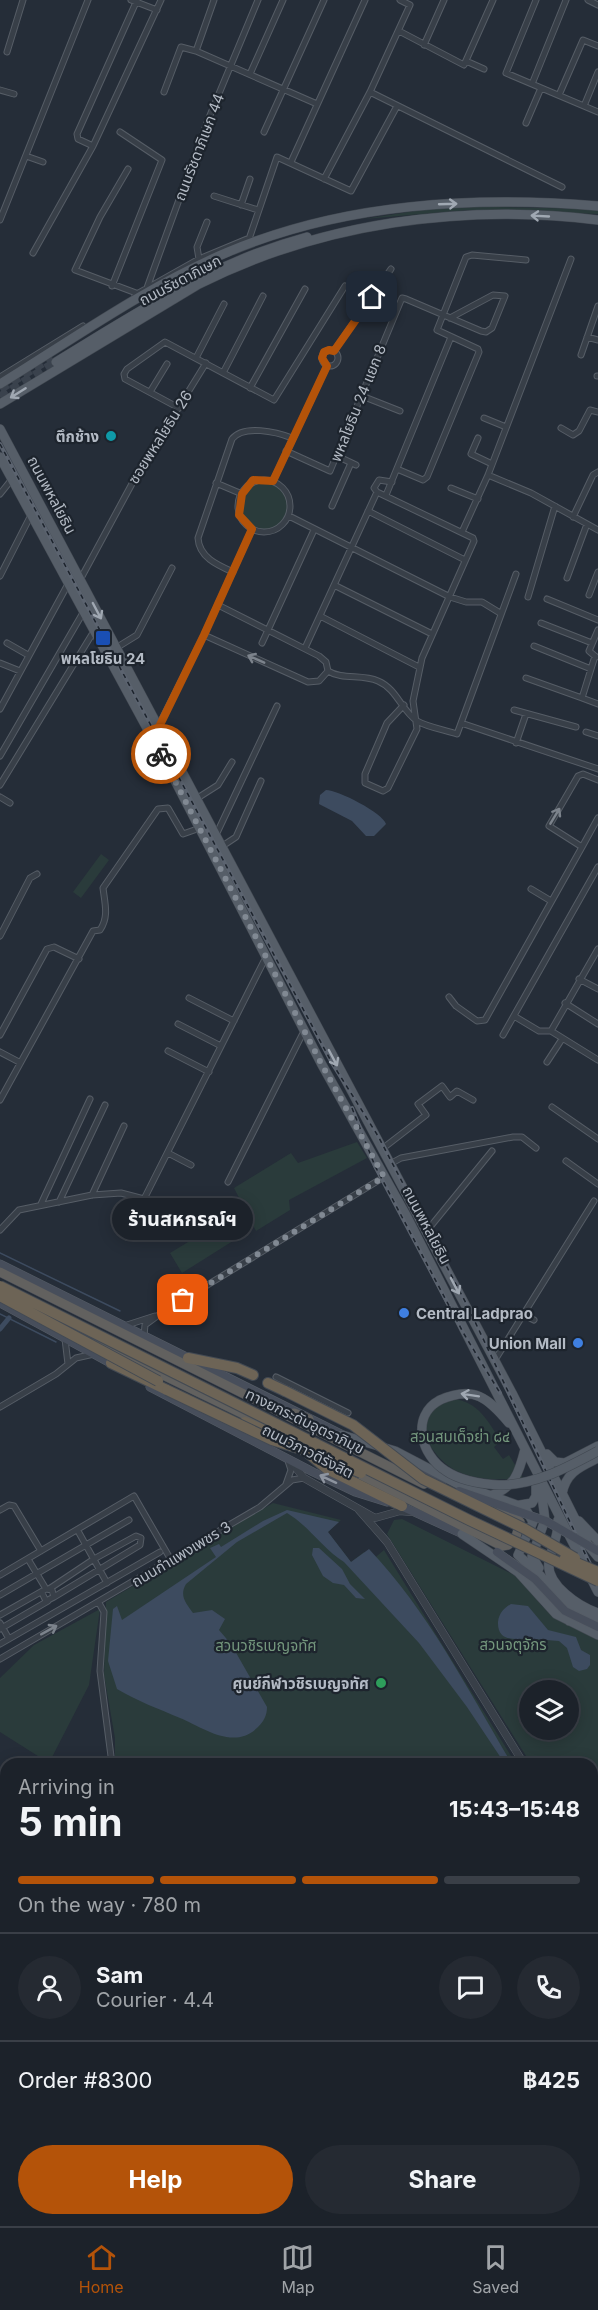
<!DOCTYPE html>
<html lang="en">
<head>
<meta charset="utf-8">
<style>
  :root { --surface:#1c222a; --page:#252a32; --text:#f1f3f6; --muted:#a0a4a8; --line:#3a3f47; --accent:#b45309 }
  body { margin:0; font-family:Inter,"Noto Sans Thai",sans-serif; background:var(--page); color:var(--text); height:100vh; display:flex; flex-direction:column; font-size:22px; white-space:nowrap }
  * { box-sizing:border-box; margin:0 }
  p { font-size:20px; color:var(--muted) }
  .icon { flex:none; width:33px; height:33px; fill:none; stroke:currentColor; stroke-width:2; stroke-linecap:round; stroke-linejoin:round }
  .map { position:relative; flex:1; overflow:hidden }
  .details { position:absolute; left:0px; top:1758px; width:598px; height:468px; display:flex; flex-direction:column; background:var(--surface); border-radius:18px 18px 0 0; box-shadow:0 3px 15px #0003,0 0 0 2px var(--line) }
  .details>* { flex:none }
  .fabs { position:absolute; left:519px; top:1680px; display:grid; gap:12px }
  .fabs a { display:grid; place-items:center; width:60px; height:60px; border-radius:50%; background:var(--surface); box-shadow:0 3px 15px #0003,0 0 0 2px var(--line); font-size:30px }
  .pin { position:absolute; display:grid; place-items:center; width:51px; height:51px; color:#fff; margin:-26px; border-radius:12px; box-shadow:0 3px 9px #0006 }
  .courier { position:absolute; display:grid; place-items:center; width:60px; height:60px; margin:-30px; border:4px solid #b45309; border-radius:50%; background:#fff; color:#222; box-shadow:0 2px 8px #0007 }
  .bubble { position:absolute; height:42px; border-radius:21px; background:var(--surface); box-shadow:0 3px 15px #0003,0 0 0 2px var(--line); font-size:20px; font-weight:700; line-height:42px; text-align:center }
  .summary em { font-style:normal; font-weight:700 }
  .summary div { display:flex; flex-direction:column-reverse }
  .summary { display:flex; align-items:center; justify-content:space-between; height:102px; padding:0 18px }
  h1 { font-size:39px; font-weight:700; line-height:45px }
  .bar { display:grid; grid-template-columns:repeat(4,1fr); gap:9px 6px; align-content:center; height:72px; padding:0 18px }
  .bar i { height:8px; border-radius:4px; background:var(--line) }
  .bar .selected { background:var(--accent) }
  .bar p { grid-column:span 4 }
  .line { display:flex; align-items:center; gap:15px; padding:0 18px; border-top:2px solid var(--line) }
  .line div { flex:1 }
  .round { display:grid; place-items:center; flex:none; width:63px; height:63px; border-radius:32px; background:var(--page) }
  .button { display:flex; gap:12px; margin-top:auto; padding:12px 18px }
  .button a { flex:1; height:69px; border-radius:36px; background:var(--accent); color:#fff; font-size:24px; font-weight:700; line-height:69px; text-align:center }
  .button a+a { background:var(--page); color:var(--text) }
  .menu { display:flex; justify-content:space-around; align-items:center; height:84px; border-top:2px solid var(--line); background:var(--surface); font-size:16px; color:var(--muted) }
  .menu a { display:grid; justify-items:center; gap:3px }
  .menu .selected { color:var(--accent) }
  .map>svg:first-child { display:block }
</style>
</head>
<body>
<div class="map">
<svg width="598" height="2226" viewBox="0 0 598 2226">
  <rect width="100%" height="100%" fill="#252d38"/>
  <path fill="#2a3b3b" fill-rule="evenodd" d="M445 206 598 209V214L469 210 364 219Z
    M239 506a25 25 0 1 1 50 0a25 25 0 1 1-50 0Z
    M101 854 109 860 81 898 73 892Z
    M357 1142 367 1158 289 1200 290 1210 256 1231 234 1188 291 1153 298 1163Z
    M241 1210 252 1229 182 1273 170 1253Z
    M452 1399C479 1401 488 1422 501 1441L494 1447 503 1459 509 1455 523 1478C502 1480 480 1481 459 1472 438 1463 409 1427 435 1406 439 1402 448 1401 452 1399Z
    M273 1503 341 1520 328 1532 351 1562 364 1552 371 1561 384 1550 516 1764H115V1738L104 1675 106 1602Z
    M402 1519 522 1579C530 1587 535 1597 542 1606 556 1622 579 1629 598 1638V1872L593 1863 592 1764H531L387 1534 394 1520ZM530 1690H568V1730H530Z
    M100 1609 89 1685 49 1763 0 1732V1678L34 1645Z
    M593 1890 598 1899V2226H323L318 2220H592Z"/>
  <path fill="#3d4b5f" d="M326 790C338 790 383 813 386 824L374 836H366L352 821 319 804 320 795Z
    M287 1510 339 1522 328 1532 351 1562 369 1549C428 1611 468 1690 512 1764H505L467 1707 419 1643 344 1562C323 1549 309 1526 287 1513L237 1542 186 1584C179 1596 186 1603 193 1613L212 1610 225 1619 219 1630 231 1644 267 1707C267 1715 264 1721 258 1727 234 1751 204 1728 180 1718 159 1709 137 1701 117 1689L108 1661 113 1609 117 1606 122 1620 216 1557 210 1548 219 1544 221 1547 263 1521Z
    M313 1548H319L342 1569 350 1584 365 1599 356 1598 344 1585 333 1583 323 1576 312 1555Z
    M511 1604 528 1606 548 1630 576 1637 581 1650 590 1655V1665L587 1669 579 1671 573 1667 567 1648 559 1641C550 1640 543 1640 535 1639 524 1636 497 1647 498 1622 499 1613 504 1608 511 1604Z"/>
  <g fill="none" stroke-linecap="round" stroke-linejoin="round">
    <path stroke="#3d4b5f" stroke-width="1.5" d="M0 1253 120 1311
      M0 1314 56 1342"/>
    <path stroke="#3d4b5f" stroke-width="5" d="M0 1329 9 1318"/>
    <path stroke="#3a424d" stroke-width="9" stroke-dasharray="9 4.5" stroke-linecap="butt" d="M0 389 52 357
      M0 397 56 362"/>
    <defs>
      <path id="minor" d="M131 0 157 10
        M214 0 196 51 317 104
        M536 0 506 73 598 112
        M588 0 598 5
        M399 31 464 65 493 0
        M424 45 444 0
        M7 52 23 0
        M466 61 484 69
        M250 74 283 0
        M532 84 566 0
        M0 90 14 94
        M164 92 181 47 196 51
        M370 92 562 187
        M559 95 583 40 598 46
        M584 106 598 72
        M526 123 541 88
        M264 132 324 0
        M93 146 78 139 77 134 137 0
        M26 156 43 162
        M291 162 365 0
        M128 169 100 217 75 270 144 296 208 120 258 0
        M324 179 370 92 410 5 400 0
        M214 196 258 210
        M241 205 250 179
        M0 220 88 0
        M248 242 277 157 351 191 397 106
        M33 253 93 146 161 0
        M199 259 197 247 207 222
        M112 286 162 160 120 132
        M135 295 199 259 247 239
        M587 337 598 340
        M322 358a8 8 0 1 1 16 0a8 8 0 1 1-16 0Z
        M334 351 391 269
        M581 355 598 306
        M196 358 224 304
        M223 373 263 296
        M597 376H598
        M0 377 83 326
        M250 388 305 289
        M150 392 167 364
        M362 396 400 411
        M179 408 125 379 124 374 127 369 165 342 274 400 345 286
        M484 418 506 427
        M561 428 573 435 579 431 590 410 598 412
        M478 438 471 454 492 464
        M286 451 330 471 402 298 406 299 481 331 486 332 492 328 505 296 493 295 450 318
        M337 456 356 465
        M397 469 423 480 427 477 479 352 478 349 437 330 466 257 472 255 526 260
        M488 475 531 493 598 530
        M238 506a26 26 0 1 1 52 0a26 26 0 1 1-52 0Z
        M273 481 327 366
        M216 483 242 494
        M451 488 478 499
        M377 492 374 488 379 480 392 482
        M0 494 12 479
        M386 495 451 337
        M332 506 351 463
        M368 511 465 560
        M289 516 450 597 466 602H482L500 613
        M573 517 593 475 598 472
        M462 532 488 475 571 259
        M233 572C217 565 199 557 198 538L232 439C243 424 277 432 292 438
        M0 576 31 515
        M567 578 587 524
        M80 580 134 480 206 363
        M334 585 432 634
        M589 595 598 572
        M528 597 555 506
        M547 599 598 620
        M218 605 319 656 326 662 328 671
        M320 616 419 667
        M541 623 592 643
        M204 635 308 682 319 681 328 671
        M7 643 28 655
        M262 643 314 530
        M534 646 591 669
        M116 648 137 635 172 568
        M305 648 377 492 473 538 474 541 422 658 413 701 417 729 388 788 383 791 365 783V774L387 723 404 705
        M596 657 589 651 598 630
        M0 663 20 671
        M328 671C342 680 362 674 378 681 397 689 401 710 417 721 427 727 445 730 457 734L516 574
        M526 678 582 698 595 656
        M582 698 598 704
        M0 709 68 584
        M514 710 576 727
        M461 723 598 769
        M158 727 204 635 252 529
        M586 732 598 736
        M516 743 526 714
        M0 756 84 611
        M598 780 583 774 578 776 549 826 582 847 598 818
        M0 785 94 631
        M0 797 10 803
        M196 799 218 785 232 762
        M216 835 277 706
        M221 847 236 837 261 781
        M531 889 551 901
        M0 936 30 878 37 874
        M598 949 551 1031 598 1060
        M579 979 598 989
        M449 997 456 1006 477 1021 485 1020 582 847
        M189 998 234 1021
        M565 1003 598 1024
        M514 1016 539 1031H551
        M178 1024 221 1046
        M0 1035 47 949 54 947 79 959
        M503 1035 598 867
        M168 1051 209 1072
        M0 1052 19 1062
        M547 1062 562 1039
        M0 1100 93 931 100 930C109 917 105 904 103 888L158 809 168 808 183 834 200 828
        M552 1107 598 1139
        M382 1149 426 1115 418 1104 442 1086 450 1097 457 1091 473 1100
        M168 1153 191 1165
        M566 1161 598 1184
        M390 1164 401 1158 513 1137H522L536 1148
        M228 1182 304 1031
        M92 1195 124 1126
        M144 1199 266 957
        M59 1202 105 1105
        M41 1204 90 1099
        M0 1230 19 1210 92 1195 121 1193 144 1199 165 1212 161 1218 127 1237
        M426 1232 492 1151
        M524 1315 534 1320
        M124 1326 155 1316
        M144 1336 145 1325 160 1314 384 1177
        M65 1339 68 1364
        M495 1360 594 1201
        M276 1377 348 1413
        M0 1407 56 1374 76 1358 94 1354
        M286 1484 291 1470 288 1461
        M0 1510 9 1505 14 1506 41 1551
        M78 1531 107 1583
        M28 1559 46 1589
        M0 1575 134 1496 171 1560
        M49 1589 94 1559 136 1536 141 1538 140 1545 54 1597
        M0 1595 129 1520
        M99 1603 104 1612 100 1671 112 1764
        M0 1615 46 1589 52 1590 54 1597 46 1601 42 1593
        M0 1623 9 1639
        M0 1629 48 1601
        M0 1644 160 1552
        M0 1659 260 1507 292 1480 304 1478
        M0 1877 6 1879
        M0 1976 6 1979"/>
      <path id="tertiary" d="M291 1462 304 1478 375 1518 400 1511 411 1512
        M359 1510 387 1542 524 1764
        M592 1873 598 1882
        M0 2155 6 2139
        M0 2180 6 2165"/>
      <path id="secondary" d="M0 1264 345 1436
        M0 1303 114 1365
        M150 1387 313 1472 355 1492 387 1502
        M416 1469 442 1483
        M399 1505 467 1536
        M0 2051 6 2054
        M0 2073 6 2076
        M212 2220 217 2226
        M234 2220 239 2226"/>
      <path id="primary" d="M56 362C140 311 211 263 307 237
        M0 384C73 339 149 285 228 252 344 203 473 196 598 206
        M0 404 199 284C320 223 463 203 598 220
        M0 429 512 1393 588 1545 598 1557
        M0 457 167 765 321 1063 407 1217 598 1592
        M440 1400C474 1385 488 1398 509 1423
        M342 1435 395 1451 458 1484 525 1508 533 1522 518 1555 538 1573 565 1605 577 1614V1620L569 1621
        M547 1454 555 1462 565 1463 598 1446
        M562 1494C566 1472 580 1467 598 1458
        M490 1496C515 1487 519 1473 525 1449
        M520 1505 532 1503 536 1496V1486
        M558 1520C559 1536 552 1546 549 1561 545 1585 580 1607 598 1613
        M579 1521 598 1541
        M462 1534 518 1572 556 1614 598 1635
        M539 1568 532 1556 545 1520 541 1488
        M573 1608 598 1621"/>
      <path id="trunk" d="M0 1272 424 1484
        M95 1342 282 1433
        M294 1413 309 1419
        M355 1472 502 1546 508 1545 516 1537 520 1522 513 1516 498 1512"/>
      <path id="motorway" d="M188 1358 237 1368 253 1375
        M111 1363 167 1390
        M268 1383 285 1391
        M245 1422 297 1444 327 1469 402 1506
        M0 2013 6 2016
        M0 2022 6 2026
        M0 2033 6 2037
        M0 2045 6 2047
        M0 2065 6 2068
        M196 2220 201 2226
        M261 2220 269 2226
        M282 2220 288 2226
        M294 2220 299 2226
        M304 2220 308 2226"/>
    </defs>
    <use href="#minor" stroke="#565d66" stroke-width="7"/>
    <use href="#tertiary" stroke="#565d66" stroke-width="8"/>
    <use href="#secondary" stroke="#565d66" stroke-width="9"/>
    <use href="#primary" stroke="#414851" stroke-width="10"/>
    <use href="#trunk" stroke="#434a53" stroke-width="10"/>
    <use href="#motorway" stroke="#434a53" stroke-width="12"/>
    <use href="#minor" stroke="#383f48" stroke-width="5"/>
    <use href="#tertiary" stroke="#383f48" stroke-width="7"/>
    <use href="#secondary" stroke="#474e5b" stroke-width="8"/>
    <use href="#primary" stroke="#565e68" stroke-width="9"/>
    <use href="#trunk" stroke="#62615f" stroke-width="9"/>
    <use href="#motorway" stroke="#6d6456" stroke-width="10"/>
    <defs>
      <path id="rail" d="M0 444 332 1063 378 1136 468 1307 598 1581
        M352 1108 375 1166 464 1334 500 1393"/>
    </defs>
    <use href="#rail" stroke="#5b636f" stroke-width="4"/>
    <use href="#rail" stroke="#1d242d" stroke-width="1.5" stroke-dasharray="4.5" stroke-linecap="butt"/>
    <defs>
      <path id="secondary-bridge" d="M459 1491 546 1521 598 1551
        M497 1552 535 1579 565 1611 598 1627"/>
      <path id="primary-bridge" d="M440 1400C410 1416 421 1456 446 1471 461 1481 481 1484 499 1485 536 1485 566 1468 598 1451"/>
      <path id="motorway-bridge" d="M0 1286 469 1520 598 1581
        M0 1296 158 1381
        M167 1390 272 1440 317 1454 361 1473
        M285 1391 353 1425 423 1479 525 1529 575 1558
        M565 1558 598 1572"/>
    </defs>
    <use href="#secondary-bridge" stroke="#565d66" stroke-width="9" stroke-linecap="butt"/>
    <use href="#primary-bridge" stroke="#414851" stroke-width="10" stroke-linecap="butt"/>
    <use href="#motorway-bridge" stroke="#434a53" stroke-width="12" stroke-linecap="butt"/>
    <use href="#secondary-bridge" stroke="#474e5b" stroke-width="8"/>
    <use href="#primary-bridge" stroke="#565e68" stroke-width="9"/>
    <use href="#motorway-bridge" stroke="#6d6456" stroke-width="10"/>
  </g>
  <defs><path id="oneway-shaft" d="M-6 0H5M1.5-3L5.5 0L1.5 3" fill="none" stroke-width="1.6" stroke-linecap="round" stroke-linejoin="round" transform="scale(1.5)"/></defs>
  <g stroke="#a0a8b2">
    <use href="#oneway-shaft" transform="translate(448 204) rotate(-2)"/>
    <use href="#oneway-shaft" transform="translate(540 216) rotate(-177)"/>
    <use href="#oneway-shaft" transform="translate(18 393) rotate(148)"/>
    <use href="#oneway-shaft" transform="translate(97 611) rotate(62)"/>
    <use href="#oneway-shaft" transform="translate(333 1058) rotate(62)"/>
    <use href="#oneway-shaft" transform="translate(455 1286) rotate(62)"/>
    <use href="#oneway-shaft" transform="translate(470 1395) rotate(-171)"/>
  </g>
  <g stroke="#7c838c">
    <use href="#oneway-shaft" transform="translate(256 659) rotate(-156)"/>
    <use href="#oneway-shaft" transform="translate(555 816) rotate(-59)"/>
    <use href="#oneway-shaft" transform="translate(49 1630) rotate(-29)"/>
  </g>
  <use stroke="#8d949f" href="#oneway-shaft" transform="translate(328 1479) rotate(-155)"/>
  <g fill="none" stroke-linecap="round" stroke-linejoin="round">
    <path stroke="#818993" stroke-width="6" stroke-dasharray="0 10.8" d="M161 754 321 1063 384 1177 183 1300"/>
    <path stroke="#b45309" stroke-width="8" d="M161 754 150 734 158 729 204 635 252 529 239 515 242 494 253 480 273 481 327 366 322 358 324 352 329 350 334 351 372 297"/>
  </g>
  <circle fill="#0f9aa8" stroke="#1d242d" stroke-width="2" cx="111" cy="436" r="6"/>
  <rect fill="#1a4fb4" stroke="#1d242d" stroke-width="2" x="95" y="630" width="16" height="16" rx="3"/>
  <g fill="#3f7fe0" stroke="#1d242d" stroke-width="2">
    <circle cx="404" cy="1313" r="6"/>
    <circle cx="578" cy="1343" r="6"/>
  </g>
  <circle fill="#2e9e5b" stroke="#1d242d" stroke-width="2" cx="381" cy="1683" r="6"/>
  <g text-anchor="middle" dominant-baseline="central" stroke-width="4.5" stroke-linejoin="round" paint-order="stroke">
    <g font-size="15" fill="#b3bac4" stroke="#1d242d">
      <text transform="translate(199 147) rotate(-69)">ถนนรัชดาภิเษก 44</text>
      <text transform="translate(180 280) rotate(-28)">ถนนรัชดาภิเษก</text>
      <text transform="translate(358 403) rotate(-68)">พหลโยธิน 24 แยก 8</text>
      <text transform="translate(160 437) rotate(-58)">ซอยพหลโยธิน 26</text>
      <text transform="translate(52 495) rotate(62)">ถนนพหลโยธิน</text>
      <text transform="translate(427 1225) rotate(62)">ถนนพหลโยธิน</text>
      <text transform="translate(305 1421) rotate(26)">ทางยกระดับอุตราภิมุข</text>
      <text transform="translate(308 1451) rotate(27)">ถนนวิภาวดีรังสิต</text>
      <text transform="translate(181 1554) rotate(-31)">ถนนกำแพงเพชร 3</text>
    </g>
    <g font-size="15" font-weight="bold" fill="#b3bac4" stroke="#1d242d" text-anchor="end">
      <text x="99" y="436">ตึกช้าง</text>
      <text x="103" y="658" text-anchor="middle">พหลโยธิน 24</text>
      <text x="416" y="1313" text-anchor="start">Central Ladprao</text>
      <text x="566" y="1343">Union Mall</text>
      <text x="369" y="1683">ศูนย์กีฬาวชิรเบญจทัศ</text>
    </g>
    <g font-size="15" fill="#74977d" stroke="#1d242d">
      <text x="460" y="1436">สวนสมเด็จย่า ๘๔</text>
      <text x="513" y="1644">สวนจตุจักร</text>
      <text x="266" y="1645">สวนวชิรเบญจทัศ</text>
    </g>
  </g>
</svg>
<div class="fabs">
<a><svg class="icon" aria-label="layers" viewBox="0 0 24 24"><path d="M12 4l9 5-9 5-9-5zM3 14l9 5 9-5"/></svg></a>
</div>
<div class="pin" style="left:183px;top:1300px;background:#ea580c"><svg class="icon" aria-label="bag" viewBox="0 0 24 24"><path d="M5 8h14l-1 12H6zM9 8a3 3 0 0 1 6 0"/></svg></div>
<div class="pin" style="left:372px;top:297px;background:#1f2937"><svg class="icon" aria-label="home" viewBox="0 0 24 24"><path d="M3 11l9-7 9 7M6 9v11h12V9"/></svg></div>
<div class="courier" style="left:161px;top:754px"><svg class="icon" aria-label="bike" viewBox="0 0 24 24"><circle cx="6" cy="16" r="4"/><circle cx="18" cy="16" r="4"/><path d="M6 16l4-8h5l3 8M10 8l3 8H6M13 5h3"/></svg></div>
<div class="bubble" style="left:112px;top:1198px;width:141px">ร้านสหกรณ์ฯ</div>
<section class="details">
<div class="summary"><div><h1>5 min</h1><p>Arriving in</p></div><em>15:43–15:48</em></div>
<div class="bar"><i class="selected"></i><i class="selected"></i><i class="selected"></i><i></i><p>On the way · 780 m</p></div>
<div class="line" style="height:108px"><a class="round"><svg class="icon" aria-label="person" viewBox="0 0 24 24"><circle cx="12" cy="8" r="4"/><path d="M4 21q1-7 8-7t8 7"/></svg></a><div><b>Sam</b><p>Courier · 4.4</p></div><a class="round"><svg class="icon" aria-label="chat" viewBox="0 0 24 24"><path d="M4 5h16v11H9l-5 4z"/></svg></a><a class="round"><svg class="icon" aria-label="phone" viewBox="0 0 24 24"><path d="M5 4h4l2 5-3 2q2 4 5 5l2-3 5 2v4C11 20 4 13 5 4z"/></svg></a></div>
<div class="line" style="height:78px"><div>Order #8300</div><b>฿425</b></div>
<div class="button"><a>Help</a><a>Share</a></div>
</section>
</div>
<nav class="menu">
<a class="selected"><svg class="icon" aria-label="home" viewBox="0 0 24 24"><path d="M3 11l9-7 9 7M6 9v11h12V9"/></svg>Home</a>
<a><svg class="icon" aria-label="map" viewBox="0 0 24 24"><path d="M3 6l6-2 6 2 6-2v14l-6 2-6-2-6 2zM9 4v14M15 6v14"/></svg>Map</a>
<a><svg class="icon" aria-label="saved" viewBox="0 0 24 24"><path d="M7 4h10v16l-5-4-5 4z"/></svg>Saved</a>
</nav>
</body>
</html>
